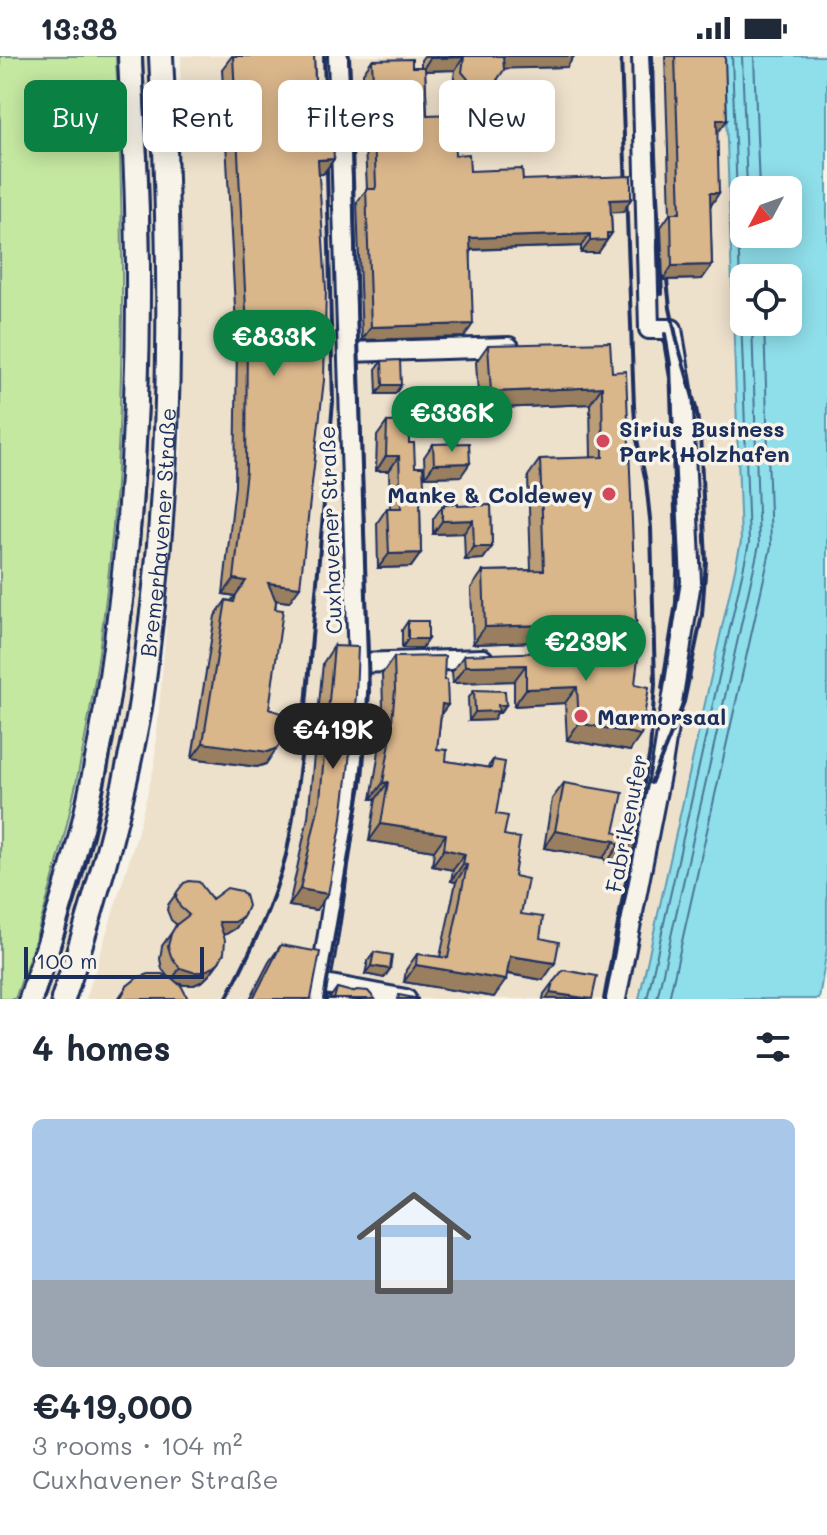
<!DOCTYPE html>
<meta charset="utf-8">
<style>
:root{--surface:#fff;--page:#f6f6f7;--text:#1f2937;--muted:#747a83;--line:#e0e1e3;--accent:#0b8043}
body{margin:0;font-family:Mali,sans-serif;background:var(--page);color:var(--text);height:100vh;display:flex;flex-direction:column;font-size:30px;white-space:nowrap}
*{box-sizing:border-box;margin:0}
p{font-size:26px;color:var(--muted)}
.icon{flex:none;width:44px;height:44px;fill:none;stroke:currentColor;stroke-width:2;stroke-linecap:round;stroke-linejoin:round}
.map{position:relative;height:943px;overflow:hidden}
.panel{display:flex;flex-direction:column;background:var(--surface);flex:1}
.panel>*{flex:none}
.banner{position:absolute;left:24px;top:24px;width:780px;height:72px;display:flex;gap:16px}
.needle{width:52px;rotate:229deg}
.fabs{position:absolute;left:730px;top:120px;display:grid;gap:16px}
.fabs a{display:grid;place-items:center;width:72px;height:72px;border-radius:12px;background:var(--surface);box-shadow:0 4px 20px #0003;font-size:40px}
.scale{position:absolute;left:24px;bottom:20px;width:180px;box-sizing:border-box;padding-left:8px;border:4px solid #1b2f5e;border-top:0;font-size:22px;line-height:28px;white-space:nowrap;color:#1b2f5e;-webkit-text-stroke:6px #f7f3e8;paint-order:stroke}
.price{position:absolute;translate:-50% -68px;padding:0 18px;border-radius:28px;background:var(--accent);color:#fff;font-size:26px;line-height:52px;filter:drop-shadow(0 2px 4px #0008)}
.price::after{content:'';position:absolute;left:50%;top:48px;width:24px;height:18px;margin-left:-12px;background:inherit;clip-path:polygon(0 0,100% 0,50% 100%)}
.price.selected{background:#222;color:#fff}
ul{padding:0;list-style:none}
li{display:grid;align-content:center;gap:16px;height:424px;padding:0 32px}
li+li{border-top:2px solid var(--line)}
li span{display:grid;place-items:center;height:248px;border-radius:12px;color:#555}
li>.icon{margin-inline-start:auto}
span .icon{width:144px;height:144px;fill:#fffc;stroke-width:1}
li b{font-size:34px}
h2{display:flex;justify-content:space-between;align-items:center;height:96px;padding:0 32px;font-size:34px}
.chip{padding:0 28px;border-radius:12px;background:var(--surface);box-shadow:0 4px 20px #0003;font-size:28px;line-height:72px}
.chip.selected{background:var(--accent);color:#fff}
.status{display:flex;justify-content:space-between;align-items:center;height:56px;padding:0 40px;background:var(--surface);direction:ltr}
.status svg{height:22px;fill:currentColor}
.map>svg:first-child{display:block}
.built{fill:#eee1cc}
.green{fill:#c5e8a1;stroke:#708c80;stroke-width:2}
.water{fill:#8fdfeb;stroke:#6199b3;stroke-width:2;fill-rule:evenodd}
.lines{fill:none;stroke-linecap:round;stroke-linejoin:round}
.shore{stroke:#497596;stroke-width:2}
.minor-casing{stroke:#1b2f5e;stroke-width:24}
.major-casing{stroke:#1b2f5e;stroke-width:28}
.minor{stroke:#f7f3e8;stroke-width:18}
.major{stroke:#f7f3e8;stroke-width:22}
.tram{stroke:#1b2f5e;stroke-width:2}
.rail{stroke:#1b2f5e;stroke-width:4}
.wall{fill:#bb9d78;stroke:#1b2f5e;stroke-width:2}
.shaded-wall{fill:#997f61;stroke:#1b2f5e;stroke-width:2}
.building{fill:#dab68b;stroke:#1b2f5e;stroke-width:2}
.poi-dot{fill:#d1495b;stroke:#f7f3e8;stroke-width:3}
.labels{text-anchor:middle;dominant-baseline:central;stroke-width:7;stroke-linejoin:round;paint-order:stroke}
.poi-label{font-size:22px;font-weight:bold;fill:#1b2f5e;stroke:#f7f3e8;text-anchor:start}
.street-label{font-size:22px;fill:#1b2f5e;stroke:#f7f3e8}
</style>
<div class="status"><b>13:38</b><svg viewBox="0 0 49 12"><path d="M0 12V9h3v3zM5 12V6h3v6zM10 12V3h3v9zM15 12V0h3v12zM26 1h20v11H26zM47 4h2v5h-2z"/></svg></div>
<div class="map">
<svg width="827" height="943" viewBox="0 0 827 943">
<rect width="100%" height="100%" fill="#f7f3e8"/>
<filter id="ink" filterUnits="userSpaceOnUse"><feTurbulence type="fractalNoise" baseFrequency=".0125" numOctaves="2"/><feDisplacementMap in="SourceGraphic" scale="16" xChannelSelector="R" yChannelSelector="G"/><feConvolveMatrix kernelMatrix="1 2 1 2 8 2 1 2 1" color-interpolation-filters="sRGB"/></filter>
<g filter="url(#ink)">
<path class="built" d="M 137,0 L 155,0 L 161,101 L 157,442 L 128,683 L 57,943 L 37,943 L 121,600 Z
M 181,0 L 724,0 L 741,486 L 639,943 L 86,943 L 136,782 L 154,711 L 182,383 L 177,142 Z"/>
<path class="green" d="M 0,0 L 116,0 C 132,315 124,644 15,943 L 0,943 Z"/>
<path class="water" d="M 724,0 L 827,0 L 827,893 L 819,943 L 639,943 L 741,486 ZM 744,134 L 788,134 L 788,178 L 744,178 ZM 744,222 L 788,222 L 788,266 L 744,266 Z"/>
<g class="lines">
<path class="shore" d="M 742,0 L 747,134
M 754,0 L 759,134
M 647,943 L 749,487 L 732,0
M 657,943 L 759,489 L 752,266
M 669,943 L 771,491 L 764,266"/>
<defs>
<path id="minor" d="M 348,296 L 509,291
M 358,607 L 483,603
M 320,927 L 406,943
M 316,943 C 326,899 332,854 338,809 C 348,742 357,675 358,607 L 338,0
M 616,943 L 662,709 L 691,526 L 682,333 L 672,273 L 649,273 L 642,0"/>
<g id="major">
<path d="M 31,943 C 53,874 77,805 91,734 C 130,543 142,346 137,151 C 136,101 132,50 130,0"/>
<path id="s1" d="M 63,943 C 94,851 120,758 138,663 C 145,625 148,587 153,549 C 174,367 170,183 161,0"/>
</g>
</defs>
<use href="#minor" class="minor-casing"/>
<use href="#major" class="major-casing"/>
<use href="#minor" class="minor"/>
<use href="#major" class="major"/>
<path class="tram" d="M 43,943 C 74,851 100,758 117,663 C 146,497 154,325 149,157 C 148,105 144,52 142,0"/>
<path class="rail" d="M 349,0 L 351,40
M 650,0 L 662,238
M 662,632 L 676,547 L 677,514 L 670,308 L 665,278
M 651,727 L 684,646 L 702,559 L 706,505 L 700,378 L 696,352 L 677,285 L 670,252 L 667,224
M 226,943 C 250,897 273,850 286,799 C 294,765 297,729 302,694 L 333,346 L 324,0
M 324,943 L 362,723 L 369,636 L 352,91
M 604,943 L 650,695 L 655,628 L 651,472 L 646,426 L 636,379 L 634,350 L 621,0"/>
</g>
<path class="wall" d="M 232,0 L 314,0 L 316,49 L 334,103 L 323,118 L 319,118 L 289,546 L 276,544 L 269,653 L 266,708 L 257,711 L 192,702 L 215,560 L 226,544 L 231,545 L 235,540 L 223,538 L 235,430 L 237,288 L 222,13 Z
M 424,0 L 574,0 L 567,11 L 504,12 L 497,24 L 505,39 L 489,59 L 483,59 L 474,54 L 469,60 L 460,61 L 454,58 L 452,53 L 453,45 L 459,36 L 453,29 L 455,14 L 425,15 L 427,59 L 455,99 L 470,115 L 631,143 L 623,156 L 611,156 L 612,177 L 598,197 L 581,197 L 581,190 L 471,194 L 464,281 L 362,284 L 357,146 L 367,133 L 365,91 L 353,91 L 351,40 L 360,27 L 363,27 L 363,17 L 372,4 L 412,11 L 421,11 L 421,4 Z
M 665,0 L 725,0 L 710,150 L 712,209 L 702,223 L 663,224 L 661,171 L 670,158 Z
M 488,289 L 612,316 L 636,566 L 624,583 L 473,588 L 471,532 L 483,515 L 531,514 L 528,420 L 540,403 L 591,402 L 590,348 L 479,353 L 476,306 Z
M 382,305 L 401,329 L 395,338 L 377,338 L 376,313 Z
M 387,366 L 409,387 L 415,411 L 420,452 L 421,497 L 411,511 L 378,512 L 377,467 L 387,452 L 390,452 L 389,415 L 376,415 L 377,380 Z
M 433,388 L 461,420 L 425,421 L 424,401 Z
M 444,448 L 458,450 L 491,449 L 492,491 L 483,503 L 465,504 L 464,477 L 433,478 L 433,463 Z
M 408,565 L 422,592 L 402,592 L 402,574 Z
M 334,590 L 316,854 L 289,850 L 308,761 L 323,607 Z
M 464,599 L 635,628 L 630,695 L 567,684 L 565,647 L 514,650 L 514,625 L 453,627 L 452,616 Z
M 394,601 L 441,659 L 437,693 L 446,705 L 487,712 L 493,704 L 496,758 L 504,779 L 521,858 L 540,882 L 543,924 L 507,918 L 494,941 L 404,926 L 406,914 L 417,898 L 440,901 L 456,826 L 451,825 L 453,814 L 432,810 L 434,795 L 369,785 L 376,743 L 371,743 L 378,702 L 383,651 L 382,618 Z
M 474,634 L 506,649 L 500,657 L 497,657 L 493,664 L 469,665 L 468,643 Z
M 564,727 L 614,776 L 624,806 L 613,804 L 607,806 L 603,802 L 544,792 L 552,743 Z
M 184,827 L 244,859 L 236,872 L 226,878 L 223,879 L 210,918 L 203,925 L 194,929 L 184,929 L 178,927 L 188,943 L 118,943 L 127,930 L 168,921 L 162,913 L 160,903 L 162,890 L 177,869 L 171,864 L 167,854 L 168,849 Z
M 281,889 L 311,943 L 250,943 L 269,906 Z
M 374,896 L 390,913 L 384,922 L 365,918 L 368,905 Z
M 553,926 L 592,943 L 543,943 L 544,938 Z
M 337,932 L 375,943 L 329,943 Z"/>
<path class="shaded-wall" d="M 503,0 L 574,0 L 567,11 L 494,13 Z
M 464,1 L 455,14 L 422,15 L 430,2 Z
M 505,39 L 489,59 L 483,59 L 492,46 Z
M 483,41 L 469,60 L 460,61 L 468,48 Z
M 717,64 L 727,64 L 717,78 Z
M 362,78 L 374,78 L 365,91 L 353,91 Z
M 334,103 L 323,118 L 307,119 L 318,104 Z
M 710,137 L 719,137 L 710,151 Z
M 631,143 L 623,156 L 601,157 L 610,144 Z
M 607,177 L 612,177 L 598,197 L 581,197 L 590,185 Z
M 590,178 L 581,190 L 461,194 L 470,182 Z
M 712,209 L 702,223 L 663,224 L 672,210 Z
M 473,268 L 464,281 L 362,284 L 371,271 Z
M 383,329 L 401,329 L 395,338 L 377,338 Z
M 602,331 L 590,348 L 479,353 L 491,336 Z
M 386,400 L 399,400 L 389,415 L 376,415 Z
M 470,407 L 461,420 L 425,421 L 434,408 Z
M 473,464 L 464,477 L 433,478 L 442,465 Z
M 474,491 L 492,491 L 483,503 L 465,504 Z
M 421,497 L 411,511 L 378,512 L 389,498 Z
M 234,523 L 246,525 L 236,540 L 223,538 Z
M 268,527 L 300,531 L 289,546 L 257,542 Z
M 636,566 L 624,583 L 473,588 L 485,571 Z
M 408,583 L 428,583 L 422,592 L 402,592 Z
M 526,609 L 514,625 L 453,627 L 465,610 Z
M 577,631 L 565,647 L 514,650 L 526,633 Z
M 442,648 L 448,649 L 436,665 Z
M 498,649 L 506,649 L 500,657 L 497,657 L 493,664 L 469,665 L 475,656 Z
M 579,667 L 641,679 L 630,695 L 567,684 Z
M 203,687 L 277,692 L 266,708 L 257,711 L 192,702 Z
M 388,726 L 376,743 L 371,743 L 383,727 Z
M 381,768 L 446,778 L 434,795 L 369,785 Z
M 555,775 L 615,785 L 603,802 L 544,792 Z
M 625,787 L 636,789 L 624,806 L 613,804 L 607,806 L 619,789 Z
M 444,793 L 465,798 L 453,814 L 432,810 Z
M 463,808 L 467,809 L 456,826 L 451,825 Z
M 300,833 L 328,838 L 316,854 L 289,850 Z
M 244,859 L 236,872 L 226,878 L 210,879 L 219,866 Z
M 510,900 L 555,907 L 543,924 L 499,916 Z
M 219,906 L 210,918 L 203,925 L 194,929 L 184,929 L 171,925 L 180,912 Z
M 416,909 L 506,924 L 494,941 L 404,926 Z
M 371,910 L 390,913 L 384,922 L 365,918 Z
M 550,937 L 587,943 L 546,943 Z"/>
<path class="building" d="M 233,0 L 314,0 L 316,49 L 331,49 L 334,103 L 318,104 L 326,233 L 324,324 L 300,531 L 268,527 L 276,545 L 275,553 L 283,554 L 269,653 L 281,657 L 286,666 L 285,681 L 277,692 L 268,696 L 203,687 L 226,544 L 234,546 L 236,539 L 246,525 L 234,523 L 246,415 L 247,273 Z
M 430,0 L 504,0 L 503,0 L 504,14 L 497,24 L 505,33 L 505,39 L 498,46 L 492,46 L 483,41 L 478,47 L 468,48 L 463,46 L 461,40 L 462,33 L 468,23 L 462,16 L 464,1 L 430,2 Z
M 675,0 L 725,0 L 727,64 L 717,64 L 719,137 L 710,137 L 712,209 L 672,210 L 671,157 L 680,157 Z
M 412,3 L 412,11 L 425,11 L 427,59 L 453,58 L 455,99 L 469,98 L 470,115 L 522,113 L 523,124 L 631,120 L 631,143 L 610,144 L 612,177 L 607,177 L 607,184 L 590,185 L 590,178 L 470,182 L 473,268 L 371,271 L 366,133 L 375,133 L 376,130 L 374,78 L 362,78 L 360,27 L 373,27 L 372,4 Z
M 610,286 L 612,316 L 626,315 L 636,566 L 485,571 L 483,515 L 544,514 L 540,403 L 603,401 L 602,331 L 491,336 L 488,289 Z
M 400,304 L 401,329 L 383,329 L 382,305 Z
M 409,365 L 409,387 L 414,387 L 415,411 L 423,411 L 425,445 L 420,446 L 421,497 L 389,498 L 387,452 L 401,452 L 399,400 L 386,400 L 387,366 Z
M 469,387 L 470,407 L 434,408 L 433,388 Z
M 444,448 L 458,448 L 458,450 L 491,449 L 492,491 L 474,491 L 473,464 L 442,465 L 442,450 L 444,451 Z
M 408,565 L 428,565 L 428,583 L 408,583 Z
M 334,590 L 358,591 L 356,640 L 348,715 L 341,770 L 328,838 L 300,833 L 320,744 Z
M 639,593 L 635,628 L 649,631 L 641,679 L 579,667 L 577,631 L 526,633 L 526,609 L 465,610 L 464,599 Z
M 445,600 L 444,624 L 447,624 L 448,649 L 442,648 L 437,693 L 447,694 L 446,705 L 491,712 L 493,704 L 505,706 L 496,758 L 508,760 L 504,779 L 520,782 L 514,820 L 528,823 L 521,858 L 543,861 L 540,882 L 559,886 L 555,907 L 510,900 L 506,924 L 416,909 L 417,898 L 448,902 L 467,809 L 463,808 L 465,798 L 444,793 L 446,778 L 381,768 L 388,726 L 383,727 L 390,686 L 395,634 L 394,601 Z
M 474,634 L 505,635 L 506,649 L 498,649 L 499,655 L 475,656 Z
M 564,727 L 623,737 L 614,776 L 637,785 L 636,789 L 625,787 L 619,789 L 615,785 L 555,775 Z
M 189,825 L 199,826 L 212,843 L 227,832 L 241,835 L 245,839 L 248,850 L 244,859 L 235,866 L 219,866 L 225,884 L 224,897 L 219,906 L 212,912 L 202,916 L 193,916 L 180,912 L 171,900 L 168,890 L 171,878 L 176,869 L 189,859 L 180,851 L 176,841 L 177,836 L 184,827 Z
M 281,889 L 320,896 L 311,943 L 253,943 Z
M 374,896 L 392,899 L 390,913 L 371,910 Z
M 563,914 L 597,920 L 592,943 L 550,937 L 553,926 Z
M 149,918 L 162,918 L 173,923 L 182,931 L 188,943 L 120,943 L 127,930 L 137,922 Z
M 337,932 L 352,936 L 357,934 L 368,935 L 375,943 L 334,943 Z
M 399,939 L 419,943 L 398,943 Z"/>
</g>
<g class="poi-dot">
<circle cx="603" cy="385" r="8"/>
<circle cx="609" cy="438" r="8"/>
<circle cx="581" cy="660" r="8"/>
</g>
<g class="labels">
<g class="poi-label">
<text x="619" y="372">Sirius Business<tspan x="619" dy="25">Park Holzhafen</tspan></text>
<text x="593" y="438" text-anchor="end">Manke &amp; Coldewey</text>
<text x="597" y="660">Marmorsaal</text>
</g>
<g class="street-label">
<text transform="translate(330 474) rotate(-92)">Cuxhavener Straße</text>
<text stroke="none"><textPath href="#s1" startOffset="478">Bremerhavener Straße</textPath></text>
<text transform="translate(626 767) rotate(-79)">Fabrikenufer</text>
</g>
</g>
</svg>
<div class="fabs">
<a><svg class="needle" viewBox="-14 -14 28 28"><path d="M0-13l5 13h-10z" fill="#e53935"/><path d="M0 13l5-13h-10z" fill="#747a83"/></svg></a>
<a><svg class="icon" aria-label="locate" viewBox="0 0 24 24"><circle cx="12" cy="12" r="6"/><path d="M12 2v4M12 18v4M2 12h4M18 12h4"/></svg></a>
</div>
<div class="scale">100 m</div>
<b class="price" style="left:274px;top:322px">€833K</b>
<b class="price" style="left:452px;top:398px">€336K</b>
<b class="price" style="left:586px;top:627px">€239K</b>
<b class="price selected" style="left:333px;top:715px">€419K</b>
<div class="banner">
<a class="chip selected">Buy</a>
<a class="chip">Rent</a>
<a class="chip">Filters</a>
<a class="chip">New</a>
</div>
</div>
<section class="panel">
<h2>4 homes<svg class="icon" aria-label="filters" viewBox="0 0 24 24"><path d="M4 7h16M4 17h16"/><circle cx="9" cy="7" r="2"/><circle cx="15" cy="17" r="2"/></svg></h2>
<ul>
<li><span style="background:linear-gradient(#a9c7e8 65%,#9aa5b1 0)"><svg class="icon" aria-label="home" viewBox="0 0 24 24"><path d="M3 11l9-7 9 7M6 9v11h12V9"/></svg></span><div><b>€419,000</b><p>3 rooms · 104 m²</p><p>Cuxhavener Straße</p></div></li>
</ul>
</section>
